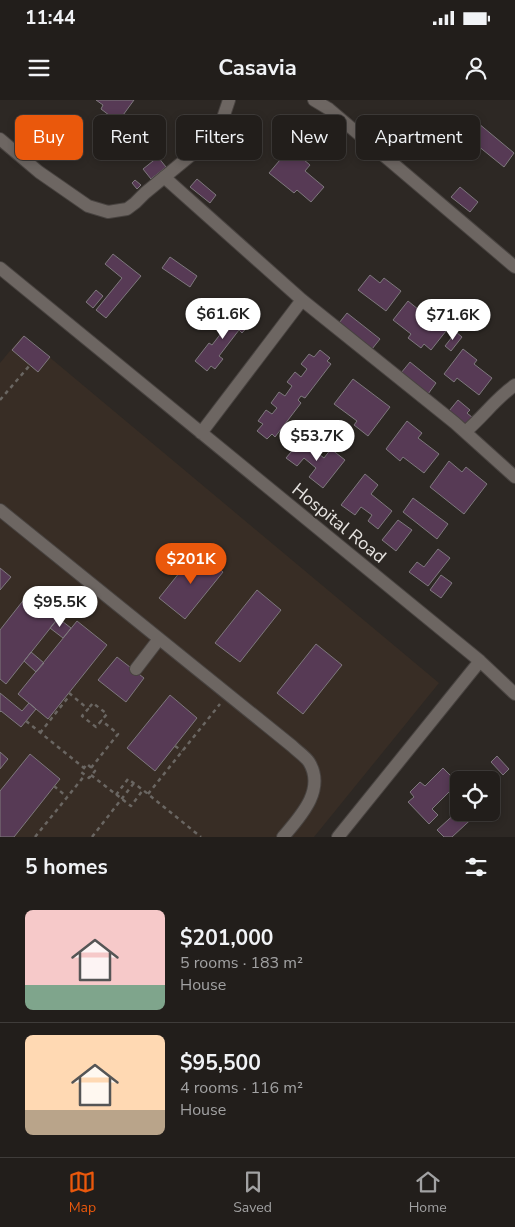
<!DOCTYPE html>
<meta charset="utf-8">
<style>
:root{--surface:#221e1b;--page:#2a2724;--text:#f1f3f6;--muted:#a2a2a3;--line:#3f3c3a;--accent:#ea580c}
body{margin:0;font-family:"Nunito Sans",sans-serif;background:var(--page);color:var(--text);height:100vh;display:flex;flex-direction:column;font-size:19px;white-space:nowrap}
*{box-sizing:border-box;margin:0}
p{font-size:16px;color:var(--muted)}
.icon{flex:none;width:28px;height:28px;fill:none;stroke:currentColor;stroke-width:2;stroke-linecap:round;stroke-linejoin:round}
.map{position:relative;height:737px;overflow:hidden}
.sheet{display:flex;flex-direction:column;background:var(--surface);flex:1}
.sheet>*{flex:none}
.guide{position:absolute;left:15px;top:15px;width:485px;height:45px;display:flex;gap:10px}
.tools{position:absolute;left:450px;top:671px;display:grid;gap:10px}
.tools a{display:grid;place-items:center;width:50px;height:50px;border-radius:8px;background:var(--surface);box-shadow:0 2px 8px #0003,0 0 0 1px var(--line);font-size:25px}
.price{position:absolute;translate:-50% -42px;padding:0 11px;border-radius:18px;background:#fff;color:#222;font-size:16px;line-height:32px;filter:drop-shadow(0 1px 2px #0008)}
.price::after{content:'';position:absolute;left:50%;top:30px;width:15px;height:11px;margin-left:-8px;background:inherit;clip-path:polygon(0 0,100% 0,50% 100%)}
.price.selected{background:var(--accent);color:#fff}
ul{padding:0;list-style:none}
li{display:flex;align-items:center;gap:15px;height:125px;padding:0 25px}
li+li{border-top:1px solid var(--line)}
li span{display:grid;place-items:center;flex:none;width:140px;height:100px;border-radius:8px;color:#555}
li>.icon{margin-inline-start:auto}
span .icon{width:60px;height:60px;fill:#fffc;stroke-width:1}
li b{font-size:21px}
h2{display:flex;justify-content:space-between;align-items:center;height:60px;padding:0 25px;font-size:21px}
.pill{padding:0 18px;border-radius:8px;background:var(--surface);box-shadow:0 2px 8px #0003,0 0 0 1px var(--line);font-size:18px;line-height:45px}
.pill.selected{background:var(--accent);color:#fff}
.status{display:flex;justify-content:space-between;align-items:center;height:35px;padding:0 25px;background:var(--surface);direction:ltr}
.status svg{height:14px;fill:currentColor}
header{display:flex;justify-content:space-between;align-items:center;height:65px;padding:0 25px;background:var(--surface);font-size:22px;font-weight:700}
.tabs{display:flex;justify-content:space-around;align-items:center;height:70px;border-top:1px solid var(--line);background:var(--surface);font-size:14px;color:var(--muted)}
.tabs a{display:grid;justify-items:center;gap:2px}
.tabs .selected{color:var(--accent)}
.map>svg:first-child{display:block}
.built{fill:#382d25}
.building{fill:#573a55;stroke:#7e787d}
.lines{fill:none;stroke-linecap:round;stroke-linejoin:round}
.minor-casing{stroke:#484340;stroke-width:14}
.path{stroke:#6a6662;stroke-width:2.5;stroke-dasharray:4 4;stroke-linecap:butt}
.minor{stroke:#6d6662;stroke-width:12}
.labels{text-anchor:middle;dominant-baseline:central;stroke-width:4;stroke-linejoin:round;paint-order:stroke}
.street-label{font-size:18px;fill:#e6e3e0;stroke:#2d2824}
</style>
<div class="status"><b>11:44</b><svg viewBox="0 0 49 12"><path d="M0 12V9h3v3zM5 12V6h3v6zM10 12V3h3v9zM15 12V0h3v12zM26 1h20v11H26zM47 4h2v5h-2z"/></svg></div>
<header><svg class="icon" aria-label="menu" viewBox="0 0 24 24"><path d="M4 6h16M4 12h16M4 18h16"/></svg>Casavia<svg class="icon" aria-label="person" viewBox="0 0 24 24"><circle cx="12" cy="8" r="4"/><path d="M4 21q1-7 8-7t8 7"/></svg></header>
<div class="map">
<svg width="515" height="737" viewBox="0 0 515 737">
<rect width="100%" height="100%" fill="#2d2824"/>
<path class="built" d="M 23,235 L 439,583 L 314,737 L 0,737 L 0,263 Z"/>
<path class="building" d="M 96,0 L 134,0 L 118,22 L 101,9 L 103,5 Z
M 478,23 L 514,53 L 504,67 L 467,37 Z
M 290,48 L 310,65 L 305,71 L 324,87 L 311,102 L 297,90 L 294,93 L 269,73 Z
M 158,57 L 166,67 L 151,79 L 143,69 Z
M 197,79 L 216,95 L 210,103 L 190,87 Z
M 135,80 L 141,85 L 137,89 L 132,83 Z
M 460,87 L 478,102 L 470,112 L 451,97 Z
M 113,154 L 141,176 L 106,218 L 96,210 L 122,178 L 105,164 Z
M 170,157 L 197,176 L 190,187 L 162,168 Z
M 370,175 L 380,183 L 384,178 L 401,191 L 386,211 L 358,190 Z
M 96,190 L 103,196 L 93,208 L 86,202 Z
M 408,201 L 424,214 L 427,210 L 435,216 L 432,220 L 446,231 L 431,250 L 424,244 L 421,248 L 408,238 L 411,234 L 393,220 Z
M 237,207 L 249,217 L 246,221 L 250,224 L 242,233 L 239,230 L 219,256 L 223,259 L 215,269 L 211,266 L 207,271 L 195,261 L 209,243 L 212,245 L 225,228 L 222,225 Z
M 347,213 L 380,239 L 372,249 L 339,223 Z
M 456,232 L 462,237 L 451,251 L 445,246 Z
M 24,236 L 50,257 L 38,272 L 12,250 Z
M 463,249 L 477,260 L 474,264 L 492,278 L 479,295 L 457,278 L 454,282 L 444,274 Z
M 320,250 L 330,258 L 327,261 L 331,264 L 305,298 L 301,296 L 298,300 L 301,303 L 275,337 L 272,334 L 267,339 L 257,331 L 263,324 L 258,321 L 266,310 L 272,314 L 277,308 L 271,303 L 279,292 L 285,296 L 292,286 L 287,282 L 295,272 L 301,277 L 307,269 L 301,264 L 309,254 L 314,257 Z
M 410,262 L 436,283 L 428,294 L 401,273 Z
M 353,279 L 390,307 L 368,336 L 354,325 L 357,321 L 334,304 Z
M 458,300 L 470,310 L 467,313 L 473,318 L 467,326 L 449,311 Z
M 407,321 L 422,333 L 418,338 L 439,354 L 424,373 L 403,357 L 400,361 L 386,349 Z
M 301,340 L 324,358 L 331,349 L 345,360 L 323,388 L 309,377 L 316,368 L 304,358 L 297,366 L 286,358 Z
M 449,361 L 462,372 L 466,367 L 487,384 L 464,414 L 430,387 Z
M 365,374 L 378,385 L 371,394 L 392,411 L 378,429 L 368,421 L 372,415 L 361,407 L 355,415 L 341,405 Z
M 413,398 L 448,424 L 437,439 L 403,412 Z
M 398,420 L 412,430 L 396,451 L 382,440 Z
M 438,449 L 450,458 L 428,486 L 409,472 L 417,462 L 424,467 Z
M 197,451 L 223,472 L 185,519 L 159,498 Z
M 0,468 L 11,477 L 0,490 Z
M 441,475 L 452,483 L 441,498 L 430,490 Z
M 33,488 L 63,512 L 6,584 L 0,579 L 0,530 Z
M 257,490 L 281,510 L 240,562 L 215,543 Z
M 58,518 L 71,528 L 63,538 L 50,528 Z
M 77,521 L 107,545 L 48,619 L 18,594 Z
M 316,544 L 342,565 L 303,614 L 277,593 Z
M 31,552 L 44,563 L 36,572 L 24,561 Z
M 117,557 L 144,578 L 126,602 L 98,580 Z
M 0,593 L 22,611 L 29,603 L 36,609 L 21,627 L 1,611 L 0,612 Z
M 170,595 L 197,618 L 155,671 L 127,648 Z
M 0,652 L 8,659 L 0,669 Z
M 30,654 L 60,679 L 14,737 L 0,737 L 0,691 Z
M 497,656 L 509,669 L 503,675 L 491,662 Z
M 443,668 L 458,683 L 432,709 L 438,715 L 429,724 L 408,702 L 414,697 L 410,692 L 420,682 L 425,686 Z
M 459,710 L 459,712 L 479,712 L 452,737 L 444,737 L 437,730 Z"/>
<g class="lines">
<defs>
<path id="minor" d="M 314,0 L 329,9 L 515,167
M 0,39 L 39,72 L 88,106 L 108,112 L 127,109 L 135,103 L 145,93 L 213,37 L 221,24 L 229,0
M 164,77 L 302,200 L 455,323 L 515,377
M 0,168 L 480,561 L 515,594
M 465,332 C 483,317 496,298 515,285
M 201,333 L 302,200
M 0,410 L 292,646 C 297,651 305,656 309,662 C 326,690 300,717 283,737
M 136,569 L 159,539
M 338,737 L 480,561"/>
</defs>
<use href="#minor" class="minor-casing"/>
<path class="path" d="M 0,300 L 30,265
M 69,593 L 88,609 L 82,616 L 96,627 L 107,614 L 93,603 L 88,609
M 26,621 L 84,668 L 81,672 L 89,678 L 95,671 L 87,664 L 84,668
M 40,633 L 70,595
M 175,646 L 182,651
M 91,668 L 118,634 L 101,620
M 91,675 L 131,706 L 143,690 L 201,737
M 54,686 L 67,697
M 148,694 L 220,604
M 116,695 L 128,679 L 143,690
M 35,737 L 85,675
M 92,737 L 134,683"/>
<use href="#minor" class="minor"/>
</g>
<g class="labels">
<g class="street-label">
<text transform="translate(339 423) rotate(39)">Hospital Road</text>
</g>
</g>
</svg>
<div class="tools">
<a><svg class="icon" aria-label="locate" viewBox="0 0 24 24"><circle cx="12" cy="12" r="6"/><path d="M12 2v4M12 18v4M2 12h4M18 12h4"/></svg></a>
</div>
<b class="price" style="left:223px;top:240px">$61.6K</b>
<b class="price" style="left:453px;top:241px">$71.6K</b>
<b class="price" style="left:317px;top:362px">$53.7K</b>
<b class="price selected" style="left:191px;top:485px">$201K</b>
<b class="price" style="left:60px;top:528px">$95.5K</b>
<div class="guide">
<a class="pill selected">Buy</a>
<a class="pill">Rent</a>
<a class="pill">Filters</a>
<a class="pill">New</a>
<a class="pill">Apartment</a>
</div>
</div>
<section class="sheet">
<h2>5 homes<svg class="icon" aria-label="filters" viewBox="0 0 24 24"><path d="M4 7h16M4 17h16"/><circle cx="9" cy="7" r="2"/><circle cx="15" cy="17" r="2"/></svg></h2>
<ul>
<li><span style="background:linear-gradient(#f6c9c9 75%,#7fa58c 0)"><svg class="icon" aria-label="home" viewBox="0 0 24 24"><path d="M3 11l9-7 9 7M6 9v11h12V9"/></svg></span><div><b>$201,000</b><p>5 rooms · 183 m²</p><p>House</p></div></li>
<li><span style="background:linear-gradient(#ffd9b3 75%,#b9a48a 0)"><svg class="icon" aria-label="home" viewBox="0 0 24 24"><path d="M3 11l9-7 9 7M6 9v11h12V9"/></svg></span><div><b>$95,500</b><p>4 rooms · 116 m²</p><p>House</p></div></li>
</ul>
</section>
<nav class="tabs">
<a class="selected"><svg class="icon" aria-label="map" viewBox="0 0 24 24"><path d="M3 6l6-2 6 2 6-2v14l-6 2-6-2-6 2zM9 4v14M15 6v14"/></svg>Map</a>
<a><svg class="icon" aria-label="saved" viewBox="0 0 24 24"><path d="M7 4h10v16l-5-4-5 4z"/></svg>Saved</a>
<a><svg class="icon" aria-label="home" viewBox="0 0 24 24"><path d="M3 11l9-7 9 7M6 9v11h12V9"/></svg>Home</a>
</nav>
